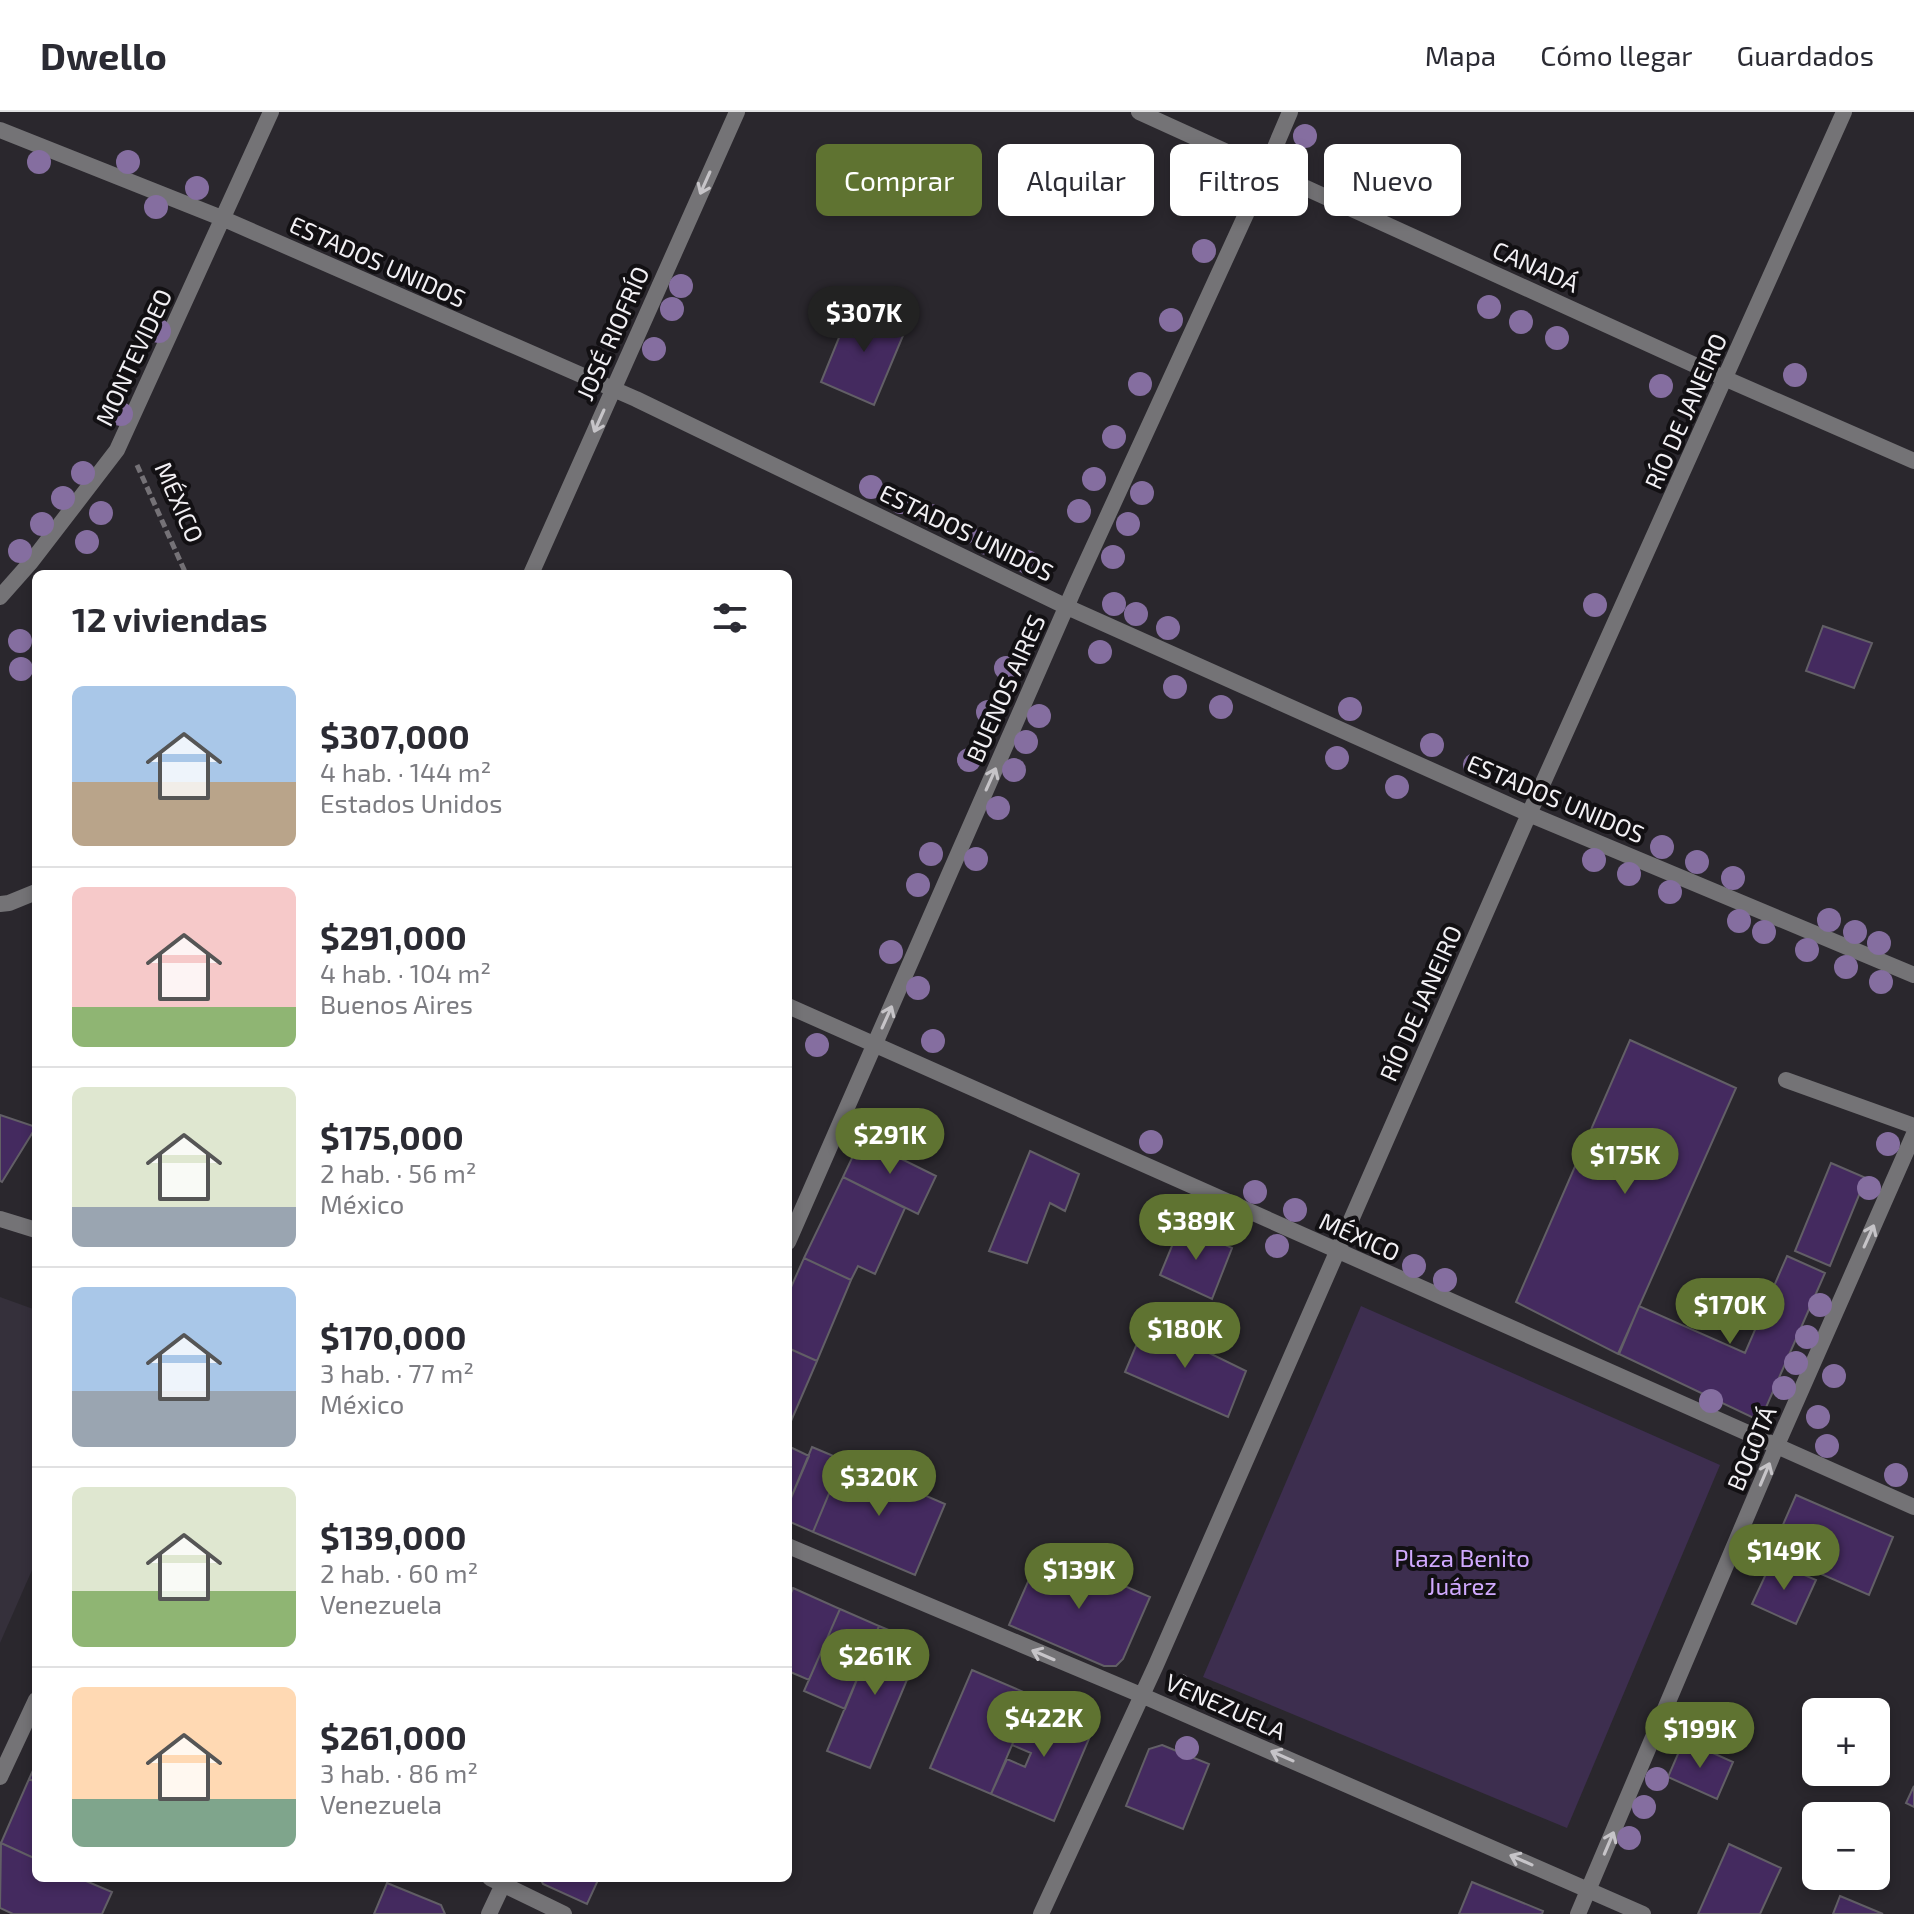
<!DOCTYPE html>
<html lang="es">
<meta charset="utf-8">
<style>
:root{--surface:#fff;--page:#f2f2f3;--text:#2b2b33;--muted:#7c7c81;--line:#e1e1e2;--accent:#5f7331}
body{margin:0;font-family:"Exo 2",sans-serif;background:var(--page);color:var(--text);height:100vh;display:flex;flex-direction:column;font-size:30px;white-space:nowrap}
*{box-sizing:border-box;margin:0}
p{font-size:26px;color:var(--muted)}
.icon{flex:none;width:44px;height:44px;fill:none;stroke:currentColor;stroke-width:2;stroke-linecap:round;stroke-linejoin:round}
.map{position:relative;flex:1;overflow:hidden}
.panel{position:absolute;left:32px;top:458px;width:760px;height:1312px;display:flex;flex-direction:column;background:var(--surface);border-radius:12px;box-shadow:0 4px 12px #0003}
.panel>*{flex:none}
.top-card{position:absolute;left:816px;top:32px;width:760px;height:72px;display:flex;gap:16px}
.fabs{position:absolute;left:1802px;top:1586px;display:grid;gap:16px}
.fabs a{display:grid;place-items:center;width:88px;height:88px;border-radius:12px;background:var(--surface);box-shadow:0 4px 12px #0003;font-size:40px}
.price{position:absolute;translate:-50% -68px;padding:0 18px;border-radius:28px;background:var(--accent);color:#fff;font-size:26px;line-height:52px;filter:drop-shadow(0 2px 4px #0008)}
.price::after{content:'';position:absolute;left:50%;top:48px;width:24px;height:18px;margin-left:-12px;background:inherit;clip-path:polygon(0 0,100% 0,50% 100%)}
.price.on{background:#222;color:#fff}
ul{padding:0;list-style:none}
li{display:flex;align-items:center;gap:24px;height:200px;padding:0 40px}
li+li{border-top:2px solid var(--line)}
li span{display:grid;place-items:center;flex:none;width:224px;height:160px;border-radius:12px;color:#555}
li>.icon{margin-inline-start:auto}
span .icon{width:96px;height:96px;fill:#fffc;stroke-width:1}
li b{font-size:34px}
h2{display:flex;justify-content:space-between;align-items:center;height:96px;padding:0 40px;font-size:34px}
.chip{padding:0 28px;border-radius:12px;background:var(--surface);box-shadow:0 4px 12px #0003;font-size:28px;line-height:72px}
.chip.on{background:var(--accent);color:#fff}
header{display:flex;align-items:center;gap:48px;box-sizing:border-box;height:112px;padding:0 40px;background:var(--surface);border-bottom:2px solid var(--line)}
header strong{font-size:38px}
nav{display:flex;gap:44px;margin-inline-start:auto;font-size:28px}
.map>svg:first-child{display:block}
.built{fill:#35303b}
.green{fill:#3d2e4f}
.building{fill:#442a5f;stroke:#625f66;stroke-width:2}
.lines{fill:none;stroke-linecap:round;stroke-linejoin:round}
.path{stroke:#757277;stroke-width:5;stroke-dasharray:8 4;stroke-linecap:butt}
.service{stroke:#747376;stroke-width:16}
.minor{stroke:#747376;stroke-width:16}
.tree{fill:#856ea0}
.oneway{stroke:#c6c4c8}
.labels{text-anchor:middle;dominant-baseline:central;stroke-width:8;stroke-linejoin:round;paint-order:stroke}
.street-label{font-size:24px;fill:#f2f0f4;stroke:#121013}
.park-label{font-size:24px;fill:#d0a9fe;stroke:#121013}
</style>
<header>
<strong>Dwello</strong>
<nav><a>Mapa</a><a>Cómo llegar</a><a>Guardados</a></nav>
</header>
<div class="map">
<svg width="1914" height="1802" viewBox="0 0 1914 1802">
<rect width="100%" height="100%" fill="#2a272d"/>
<path class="built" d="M 0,1185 L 36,1198 L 36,1449 L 0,1531 Z"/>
<path class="green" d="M 1361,1194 L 1720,1353 L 1567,1716 L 1203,1565 Z"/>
<path class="building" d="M 853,191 L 907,214 L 874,293 L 821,270 Z
M 1823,514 L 1872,531 L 1854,576 L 1806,559 Z
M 1630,928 L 1736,976 L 1618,1242 L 1516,1190 Z
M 0,1003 L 36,1015 L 2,1070 L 0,1069 Z
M 861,1027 L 936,1064 L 918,1102 L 843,1065 Z
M 1030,1039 L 1079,1062 L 1065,1099 L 1050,1091 L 1027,1151 L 989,1139 Z
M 1831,1051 L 1866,1066 L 1830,1154 L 1795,1139 Z
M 843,1065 L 905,1096 L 875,1162 L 858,1154 L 851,1168 L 804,1146 Z
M 1181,1112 L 1232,1136 L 1212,1187 L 1160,1163 Z
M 1787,1144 L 1825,1161 L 1760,1309 L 1619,1242 L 1639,1194 L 1745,1241 Z
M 804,1146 L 851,1168 L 817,1249 L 788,1236 L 788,1182 Z
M 1146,1210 L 1246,1259 L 1228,1305 L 1125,1260 Z
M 788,1236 L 817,1249 L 788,1316 Z
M 788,1334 L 809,1344 L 788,1393 Z
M 812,1335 L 843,1348 L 813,1420 L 788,1409 L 788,1393 Z
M 843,1348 L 945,1392 L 915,1463 L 813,1420 Z
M 1796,1383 L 1893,1425 L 1869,1483 L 1771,1440 Z
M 1042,1438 L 1150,1485 L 1123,1547 L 1116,1554 L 1104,1554 L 1009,1513 Z
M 1772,1449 L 1816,1468 L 1796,1512 L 1752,1492 Z
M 793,1476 L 840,1497 L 809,1568 L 788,1559 L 788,1488 Z
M 840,1497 L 879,1514 L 845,1597 L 804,1579 Z
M 879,1514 L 922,1532 L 870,1656 L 827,1639 Z
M 972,1558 L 1033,1584 L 991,1682 L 930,1656 Z
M 1033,1584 L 1084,1606 L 1091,1622 L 1054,1709 L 991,1682 L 1007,1647 L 1025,1655 L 1031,1641 L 1012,1633 Z
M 1684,1628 L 1733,1650 L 1717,1687 L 1668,1665 Z
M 1162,1633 L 1209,1652 L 1183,1717 L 1126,1694 L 1149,1637 Z
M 36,1652 L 36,1670 L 29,1667 Z
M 29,1667 L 36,1670 L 36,1747 L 1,1731 Z
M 1914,1674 L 1914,1695 L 1906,1691 Z
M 1,1731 L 36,1747 L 36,1766 L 79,1766 L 112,1780 L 102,1802 L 13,1802 L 0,1796 Z
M 1729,1732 L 1781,1756 L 1760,1802 L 1698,1802 Z
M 540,1766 L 599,1766 L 587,1792 L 543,1772 Z
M 1472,1770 L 1543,1799 L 1542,1802 L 1459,1802 Z
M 387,1771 L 441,1793 L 445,1802 L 374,1802 Z
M 1840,1784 L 1883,1802 L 1833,1802 Z"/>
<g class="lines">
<path class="path" d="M 137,353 L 186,462
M 1179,1574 L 1185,1563"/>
<path class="service" d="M 1786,968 L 1914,1014"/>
<path class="minor" d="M 1139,0 L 1699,255 L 1914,349
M 0,18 L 224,107 L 636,287 L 1067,495 L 1529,702 L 1914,863
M 531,462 L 737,0
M 0,485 L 31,450 L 117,338 L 271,0
M 0,792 L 9,791 L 36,780
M 788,894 L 1914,1395
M 0,1107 L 36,1118
M 788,1130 L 1075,475 L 1253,87 L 1290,0
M 788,1434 L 1141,1583 L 1643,1802
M 0,1665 L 36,1588
M 490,1766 L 564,1802
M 489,1802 L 506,1766
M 1041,1802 L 1156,1553 L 1529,702 L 1844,0
M 1578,1802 L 1777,1333 L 1914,1022"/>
</g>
<g class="tree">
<circle cx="1305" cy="24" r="12"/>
<circle cx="39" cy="50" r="12"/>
<circle cx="128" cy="50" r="12"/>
<circle cx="197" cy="76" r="12"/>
<circle cx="156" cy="95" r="12"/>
<circle cx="1204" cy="139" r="12"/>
<circle cx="681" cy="174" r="12"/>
<circle cx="1489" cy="195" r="12"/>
<circle cx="672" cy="197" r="12"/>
<circle cx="1171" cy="208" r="12"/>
<circle cx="1521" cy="210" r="12"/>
<circle cx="159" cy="219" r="12"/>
<circle cx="1557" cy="226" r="12"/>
<circle cx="654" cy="237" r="12"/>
<circle cx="1795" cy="263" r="12"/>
<circle cx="1140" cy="272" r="12"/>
<circle cx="1661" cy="274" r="12"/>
<circle cx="121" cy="302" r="12"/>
<circle cx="1114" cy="325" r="12"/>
<circle cx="83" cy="361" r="12"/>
<circle cx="1094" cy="367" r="12"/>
<circle cx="871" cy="375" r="12"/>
<circle cx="1142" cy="381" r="12"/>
<circle cx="63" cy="386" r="12"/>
<circle cx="901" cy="390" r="12"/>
<circle cx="1079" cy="399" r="12"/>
<circle cx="101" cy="401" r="12"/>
<circle cx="931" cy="404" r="12"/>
<circle cx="42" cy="412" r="12"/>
<circle cx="1128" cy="412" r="12"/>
<circle cx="965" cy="420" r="12"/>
<circle cx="87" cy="430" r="12"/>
<circle cx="987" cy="431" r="12"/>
<circle cx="20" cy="439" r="12"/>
<circle cx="1113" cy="445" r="12"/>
<circle cx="1027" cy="450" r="12"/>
<circle cx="1114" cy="492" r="12"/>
<circle cx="1595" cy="493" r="12"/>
<circle cx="1136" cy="502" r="12"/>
<circle cx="1168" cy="516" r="12"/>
<circle cx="20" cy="529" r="12"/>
<circle cx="1100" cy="540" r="12"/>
<circle cx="1006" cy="556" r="12"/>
<circle cx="21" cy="557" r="12"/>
<circle cx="1175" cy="575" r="12"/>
<circle cx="1221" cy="595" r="12"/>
<circle cx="1350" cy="597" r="12"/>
<circle cx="988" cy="600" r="12"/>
<circle cx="1039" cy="604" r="12"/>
<circle cx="1026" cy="630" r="12"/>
<circle cx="1432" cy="633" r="12"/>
<circle cx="1337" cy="646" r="12"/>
<circle cx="969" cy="648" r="12"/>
<circle cx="1475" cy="653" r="12"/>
<circle cx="1014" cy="658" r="12"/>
<circle cx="1397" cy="675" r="12"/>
<circle cx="998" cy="696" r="12"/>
<circle cx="1662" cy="735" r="12"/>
<circle cx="931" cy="742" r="12"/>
<circle cx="976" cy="747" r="12"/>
<circle cx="1594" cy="748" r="12"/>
<circle cx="1697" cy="750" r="12"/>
<circle cx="1629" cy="762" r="12"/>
<circle cx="1733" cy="766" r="12"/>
<circle cx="918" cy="773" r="12"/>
<circle cx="1670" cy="780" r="12"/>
<circle cx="1829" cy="808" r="12"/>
<circle cx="1739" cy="809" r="12"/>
<circle cx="1764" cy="820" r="12"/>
<circle cx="1855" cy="820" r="12"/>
<circle cx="1879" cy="831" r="12"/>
<circle cx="1807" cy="838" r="12"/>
<circle cx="891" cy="840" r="12"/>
<circle cx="1846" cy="855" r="12"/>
<circle cx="1881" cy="870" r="12"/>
<circle cx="918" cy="876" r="12"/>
<circle cx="933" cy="929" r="12"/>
<circle cx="817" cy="933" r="12"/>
<circle cx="1151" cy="1030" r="12"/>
<circle cx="1888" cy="1032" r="12"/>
<circle cx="1869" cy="1076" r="12"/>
<circle cx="1255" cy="1080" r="12"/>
<circle cx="1295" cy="1098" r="12"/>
<circle cx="1277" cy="1134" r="12"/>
<circle cx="1414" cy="1154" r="12"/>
<circle cx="1445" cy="1168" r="12"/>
<circle cx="1820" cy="1193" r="12"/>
<circle cx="1807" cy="1225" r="12"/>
<circle cx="1796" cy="1251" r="12"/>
<circle cx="1834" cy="1264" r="12"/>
<circle cx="1784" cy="1276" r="12"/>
<circle cx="1711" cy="1289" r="12"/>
<circle cx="1818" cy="1305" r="12"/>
<circle cx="1827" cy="1334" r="12"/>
<circle cx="1896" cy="1363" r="12"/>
<circle cx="1686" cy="1602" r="12"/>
<circle cx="1187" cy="1636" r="12"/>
<circle cx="1657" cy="1667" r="12"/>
<circle cx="1644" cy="1695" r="12"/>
<circle cx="1629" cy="1726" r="12"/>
</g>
<defs><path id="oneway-shaft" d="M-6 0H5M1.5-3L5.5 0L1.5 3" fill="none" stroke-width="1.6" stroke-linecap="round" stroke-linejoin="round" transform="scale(2)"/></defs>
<g class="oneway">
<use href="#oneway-shaft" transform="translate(705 71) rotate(114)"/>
<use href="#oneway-shaft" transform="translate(599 309) rotate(114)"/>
<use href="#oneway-shaft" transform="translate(991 667) rotate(-66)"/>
<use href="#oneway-shaft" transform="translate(887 905) rotate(-66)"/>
<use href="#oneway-shaft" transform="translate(1869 1124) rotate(-66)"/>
<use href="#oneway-shaft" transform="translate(1765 1362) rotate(-67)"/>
<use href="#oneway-shaft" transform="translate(1043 1543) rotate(-157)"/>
<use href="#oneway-shaft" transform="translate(1282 1644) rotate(-156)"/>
<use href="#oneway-shaft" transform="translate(1609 1731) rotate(-67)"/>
<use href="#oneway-shaft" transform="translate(1521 1748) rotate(-156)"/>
</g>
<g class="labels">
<g class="street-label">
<text transform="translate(378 149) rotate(24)">ESTADOS UNIDOS</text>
<text transform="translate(1536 154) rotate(24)">CANADÁ</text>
<text transform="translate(612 221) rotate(-66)">JOSÉ RIOFRÍO</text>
<text transform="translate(133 245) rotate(-65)">MONTEVIDEO</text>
<text transform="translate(1685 299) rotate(-66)">RÍO DE JANEIRO</text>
<text transform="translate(180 390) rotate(66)">MÉXICO</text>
<text transform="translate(967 420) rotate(26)">ESTADOS UNIDOS</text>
<text transform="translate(1005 576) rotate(-66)">BUENOS AIRES</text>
<text transform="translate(1556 686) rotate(23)">ESTADOS UNIDOS</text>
<text transform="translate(1420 891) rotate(-66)">RÍO DE JANEIRO</text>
<text transform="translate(1360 1124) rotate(24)">MÉXICO</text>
<text transform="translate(1751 1336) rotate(-67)">BOGOTÁ</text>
<text transform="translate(1226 1594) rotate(24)">VENEZUELA</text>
</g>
<g class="park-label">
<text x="1462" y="1445">Plaza Benito<tspan x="1462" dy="28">Juárez</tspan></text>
</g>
</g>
</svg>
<div class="fabs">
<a>+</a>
<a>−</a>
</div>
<b class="price on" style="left:864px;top:242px">$307K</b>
<b class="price" style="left:890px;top:1064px">$291K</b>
<b class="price" style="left:1625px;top:1084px">$175K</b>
<b class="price" style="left:1196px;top:1150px">$389K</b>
<b class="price" style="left:1730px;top:1234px">$170K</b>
<b class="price" style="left:1185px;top:1258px">$180K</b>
<b class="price" style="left:879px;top:1406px">$320K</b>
<b class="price" style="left:1784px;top:1480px">$149K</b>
<b class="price" style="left:1079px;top:1499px">$139K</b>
<b class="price" style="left:875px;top:1585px">$261K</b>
<b class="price" style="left:1044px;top:1647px">$422K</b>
<b class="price" style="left:1700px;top:1658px">$199K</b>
<div class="top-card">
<a class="chip on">Comprar</a>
<a class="chip">Alquilar</a>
<a class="chip">Filtros</a>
<a class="chip">Nuevo</a>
</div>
<section class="panel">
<h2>12 viviendas<svg class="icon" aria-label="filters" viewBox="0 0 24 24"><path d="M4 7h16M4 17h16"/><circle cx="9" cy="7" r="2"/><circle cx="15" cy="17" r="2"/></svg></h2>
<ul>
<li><span style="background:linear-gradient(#a9c7e8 60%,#b9a48a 0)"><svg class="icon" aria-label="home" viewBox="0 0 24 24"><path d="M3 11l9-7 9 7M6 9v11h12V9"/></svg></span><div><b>$307,000</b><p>4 hab. · 144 m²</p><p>Estados Unidos</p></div></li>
<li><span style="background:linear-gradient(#f6c9c9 75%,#8fb573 0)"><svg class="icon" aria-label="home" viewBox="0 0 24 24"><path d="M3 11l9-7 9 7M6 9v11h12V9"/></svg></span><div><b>$291,000</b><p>4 hab. · 104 m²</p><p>Buenos Aires</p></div></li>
<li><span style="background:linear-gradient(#dfe7d0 75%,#9aa5b1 0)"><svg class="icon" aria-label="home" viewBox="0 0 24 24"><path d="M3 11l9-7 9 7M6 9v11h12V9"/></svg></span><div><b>$175,000</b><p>2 hab. · 56 m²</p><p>México</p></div></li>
<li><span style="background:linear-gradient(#a9c7e8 65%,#9aa5b1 0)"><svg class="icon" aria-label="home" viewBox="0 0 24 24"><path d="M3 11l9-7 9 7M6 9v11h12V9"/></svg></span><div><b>$170,000</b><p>3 hab. · 77 m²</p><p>México</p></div></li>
<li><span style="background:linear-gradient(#dfe7d0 65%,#8fb573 0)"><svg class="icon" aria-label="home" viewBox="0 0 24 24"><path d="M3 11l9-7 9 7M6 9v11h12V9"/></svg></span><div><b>$139,000</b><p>2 hab. · 60 m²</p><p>Venezuela</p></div></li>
<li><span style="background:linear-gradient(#ffd9b3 70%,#7fa58c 0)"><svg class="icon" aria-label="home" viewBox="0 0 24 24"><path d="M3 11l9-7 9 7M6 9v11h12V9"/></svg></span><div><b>$261,000</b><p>3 hab. · 86 m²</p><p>Venezuela</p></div></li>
</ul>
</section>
</div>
